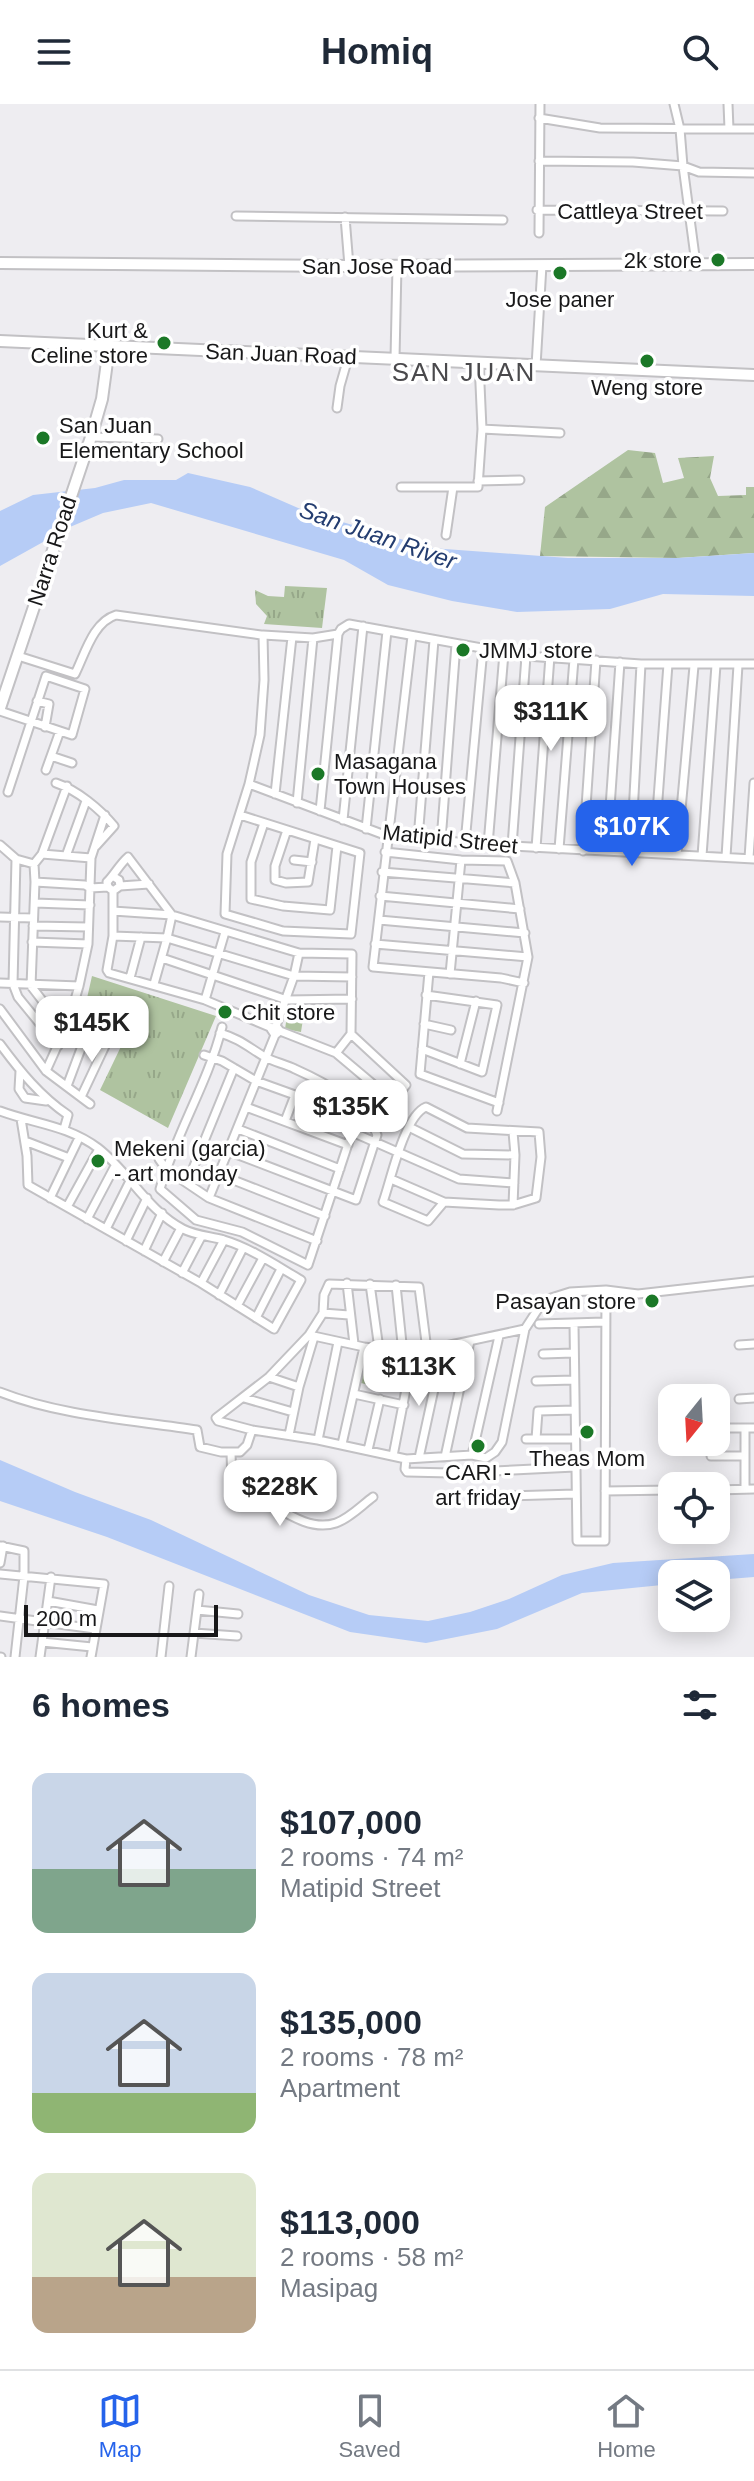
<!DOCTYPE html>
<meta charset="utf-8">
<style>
:root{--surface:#fff;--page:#f6f6f7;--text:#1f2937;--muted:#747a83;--line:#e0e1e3;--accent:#2563eb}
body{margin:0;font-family:Arial,sans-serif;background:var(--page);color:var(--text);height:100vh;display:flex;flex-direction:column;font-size:30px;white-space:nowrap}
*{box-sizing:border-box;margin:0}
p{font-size:26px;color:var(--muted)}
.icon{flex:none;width:44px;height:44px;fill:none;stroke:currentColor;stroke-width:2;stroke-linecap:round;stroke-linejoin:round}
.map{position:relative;height:1553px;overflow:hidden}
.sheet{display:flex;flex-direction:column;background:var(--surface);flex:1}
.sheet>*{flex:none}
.needle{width:52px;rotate:198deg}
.controls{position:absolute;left:658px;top:1280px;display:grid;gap:16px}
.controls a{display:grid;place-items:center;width:72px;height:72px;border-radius:16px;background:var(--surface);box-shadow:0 4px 20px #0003;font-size:40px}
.scale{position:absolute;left:24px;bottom:20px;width:194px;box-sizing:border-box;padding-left:8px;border:4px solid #181819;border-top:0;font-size:22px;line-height:28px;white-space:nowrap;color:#181819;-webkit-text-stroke:6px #fff;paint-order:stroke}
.price{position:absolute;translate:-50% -68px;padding:0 18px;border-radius:16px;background:#fff;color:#222;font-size:26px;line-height:52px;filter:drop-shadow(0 2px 4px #0008)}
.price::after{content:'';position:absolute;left:50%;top:48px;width:24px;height:18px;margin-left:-12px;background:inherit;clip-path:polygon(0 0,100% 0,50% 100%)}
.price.current{background:var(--accent);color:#fff}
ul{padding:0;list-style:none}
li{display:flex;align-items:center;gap:24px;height:200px;padding:0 32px}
li span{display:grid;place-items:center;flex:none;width:224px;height:160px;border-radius:16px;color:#555}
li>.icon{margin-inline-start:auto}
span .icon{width:96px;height:96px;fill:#fffc;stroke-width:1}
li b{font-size:34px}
h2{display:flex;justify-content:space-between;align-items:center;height:96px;padding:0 32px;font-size:34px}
header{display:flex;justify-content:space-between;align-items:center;height:104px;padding:0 32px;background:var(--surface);font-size:36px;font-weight:600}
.tabs{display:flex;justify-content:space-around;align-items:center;height:112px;border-top:2px solid var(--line);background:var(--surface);font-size:22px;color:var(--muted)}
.tabs a{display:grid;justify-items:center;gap:4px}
.tabs .current{color:var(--accent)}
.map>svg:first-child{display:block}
.grass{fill:url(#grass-tufts)}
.forest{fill:url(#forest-firs)}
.pitch{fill:#afc3a0}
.water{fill:#b6ccf6}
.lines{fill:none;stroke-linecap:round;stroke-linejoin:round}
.street-casing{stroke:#c2c1c4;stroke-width:11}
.secondary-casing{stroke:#c2c1c4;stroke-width:14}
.street{stroke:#fff;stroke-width:7}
.secondary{stroke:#fff;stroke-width:10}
.poi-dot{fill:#1b7827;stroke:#fff;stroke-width:3}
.labels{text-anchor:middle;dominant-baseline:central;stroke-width:7;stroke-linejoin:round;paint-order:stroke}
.street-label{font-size:22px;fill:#181819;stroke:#fff}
.poi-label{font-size:22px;fill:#181819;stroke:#fff;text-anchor:start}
.water-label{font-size:24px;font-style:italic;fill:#243d70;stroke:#fff}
.quarter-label{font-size:26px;letter-spacing:2px;fill:#4a494c;stroke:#fff}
</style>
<header><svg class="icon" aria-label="menu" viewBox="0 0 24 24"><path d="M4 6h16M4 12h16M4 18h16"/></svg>Homiq<svg class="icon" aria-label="search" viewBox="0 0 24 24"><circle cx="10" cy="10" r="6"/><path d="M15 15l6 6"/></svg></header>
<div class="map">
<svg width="754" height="1553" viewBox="0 0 754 1553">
<defs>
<pattern id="grass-tufts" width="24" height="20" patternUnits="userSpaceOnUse" patternTransform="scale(2)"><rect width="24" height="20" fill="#afc3a0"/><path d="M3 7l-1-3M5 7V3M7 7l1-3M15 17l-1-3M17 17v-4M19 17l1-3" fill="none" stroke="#96a789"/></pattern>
<pattern id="forest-firs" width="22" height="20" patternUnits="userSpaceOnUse" patternTransform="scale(2)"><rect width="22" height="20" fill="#afc3a0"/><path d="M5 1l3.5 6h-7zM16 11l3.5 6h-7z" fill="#96a789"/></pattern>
</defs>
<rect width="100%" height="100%" fill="#eeedf1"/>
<path class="grass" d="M 285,482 L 327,484 L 322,524 L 264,520 L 267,512 L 256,500 L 255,486 L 268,492 L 284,493 Z
M 92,872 L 216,912 L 168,1024 L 100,986 L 127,930 L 85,903 Z"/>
<path class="forest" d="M 628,346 L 655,349 L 663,379 L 684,374 L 678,354 L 714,352 L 710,374 L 718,392 L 746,391 L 746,383 L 754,383 L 754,449 L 678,454 L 540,452 L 545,403 Z"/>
<path class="pitch" d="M 289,899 L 305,902 L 301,928 L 285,925 Z
M 368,1251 L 384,1255 L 377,1283 L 361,1279 Z"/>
<path class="water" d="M 188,369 L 250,383 L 305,407 L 431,444 L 568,454 L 678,454 L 754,449 L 754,492 L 663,490 L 610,505 L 517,508 L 452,497 L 388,481 L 344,456 L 151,399 L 103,409 L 70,423 L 0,462 L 0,407 L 33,391 L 95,384 L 124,376 L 176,376 Z
M 0,1356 L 75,1388 L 151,1416 L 309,1491 L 369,1511 L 428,1517 L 470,1508 L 509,1495 L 562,1471 L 613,1459 L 754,1450 L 754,1473 L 716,1476 L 716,1470 L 672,1470 L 672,1480 L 582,1489 L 497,1525 L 426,1539 L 350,1528 L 107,1433 L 0,1397 Z"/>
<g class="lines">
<defs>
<path id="street" d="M 674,0 L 680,25 L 683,62 L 696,160
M 728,0 L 729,25
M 539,14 L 600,24 L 754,25
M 539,57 L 633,58 L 683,62 L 699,68 L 754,69
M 537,106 L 723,107
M 236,112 L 503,116
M 345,113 L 349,162
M 539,129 L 540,0
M 395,254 L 397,162
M 536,262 L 542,161
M 337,304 L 340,282 L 348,254
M 482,325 L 560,329
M 91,333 L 158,335
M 478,377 L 520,376
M 401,383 L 478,383 L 482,325 L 479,258
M 446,431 L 453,383
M 412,532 L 373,863 L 501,874 L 524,879
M 18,552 L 75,570 C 85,550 93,518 116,511 L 261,531
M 37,597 L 49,600 L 45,623
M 0,607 L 72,631 L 85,585 L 46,572 L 8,688
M 51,652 L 72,659
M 46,666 L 60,627
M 56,679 C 77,686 100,705 114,722 L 96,742
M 249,680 L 390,733 L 512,742 L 754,755
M 275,690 L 292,533
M 297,699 L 313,534
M 320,707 L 338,530
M 240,711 L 360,749 L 351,830 L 283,827 L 225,810 L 227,750 L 249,680 L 260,631 L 264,576 L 263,531 L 313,534 L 338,530 L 341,525 L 349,520 L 526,552 L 641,560 L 754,560
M 343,716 L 363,522
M 264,719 L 251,758 L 251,795 L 283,802 L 330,806 L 337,742
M 366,725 L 387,527
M 287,726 L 275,762 L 275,776 L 286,779 L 308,778 L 315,735
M 418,735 L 434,536
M 441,737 L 456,540
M 465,739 L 483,545
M 0,741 L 16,755 L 34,760
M 488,741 L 504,549
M 512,742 L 526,552
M 536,744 L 550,552
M 559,745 L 574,555
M 583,747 L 596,556
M 607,747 L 620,558
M 385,748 L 461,756 L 507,757 L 515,779 L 528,853 L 497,1007
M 631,748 L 641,560
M 654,749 L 668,560
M 42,750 L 91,754
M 677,750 L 694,562
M 66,752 L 86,697
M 702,752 L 716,561
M 726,753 L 738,561
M 749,754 L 754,679
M 16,755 L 13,880 L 18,893 L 58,942
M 294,756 L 312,758
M 382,768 L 515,779
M 114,773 L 119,776 L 120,782 L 113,787 L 108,783 L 107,778 C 115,770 119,761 128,753 L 172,811 L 167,834 L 294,872 L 352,873
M 35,778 L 85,781 L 90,784 L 108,783
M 120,782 L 149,780
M 113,787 L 113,832 L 167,834 L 154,880
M 380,792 L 520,805
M 35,799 L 90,801
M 113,807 L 172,811 L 299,849 L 352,850 L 351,930 L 336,949
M 0,813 L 33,814
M 379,816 L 525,829
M 33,822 L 88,823
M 113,832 L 107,866 L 109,869 L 205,896 L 272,924
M 32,838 L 88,840
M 375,840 L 528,853
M 162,854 L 287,896 L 352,895
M 429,868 L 420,970 L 499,999
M 450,870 L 461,756
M 130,874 L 141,833
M 0,879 L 79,882
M 205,896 L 225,828
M 0,905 L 46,967 L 90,1000
M 69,916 L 108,934
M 424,920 L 451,926
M 276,922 L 294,872 L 299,849
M 222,923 C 208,979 176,1029 160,1085 L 196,1116 L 242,1128 L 308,1161 L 352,1028
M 65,926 L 31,882 L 35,778 L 34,760 L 42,750 L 67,682
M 280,927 L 275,931 L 271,925 L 276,922 L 280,927 L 336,949 L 393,997
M 220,929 C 240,935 248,943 265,953 C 274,958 285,960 295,965 C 324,978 365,999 377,1031 L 356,1096 L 228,1047
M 351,930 L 406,981 L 373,1021
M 0,940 C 20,967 40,992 68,1011 L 64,1025
M 422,945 L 482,968 L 497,901 L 426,891
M 204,951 L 222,957 L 256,977 L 295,991 L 352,1028 L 459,1075 L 514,1079
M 460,960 L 476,897
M 20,967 L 19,985 L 25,994 L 46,997
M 46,967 L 69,916 L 79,882 L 88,840 L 91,754 L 105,711
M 67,982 L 88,926
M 81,993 L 114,923
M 246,1003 L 348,1041
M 0,1007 C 35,1020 67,1021 98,1044 C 128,1067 148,1107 183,1125 C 197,1132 210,1132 224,1136 C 251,1144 277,1162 301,1176 L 274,1225 L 201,1179 L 28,1081 L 27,1052 L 21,1015
M 285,1017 L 295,991
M 409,1023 L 463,1050 L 515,1051
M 238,1025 L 340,1065
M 25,1037 L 69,1054
M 159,1055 L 166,1065 L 209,1094 L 317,1137
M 218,1070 L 325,1112
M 391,1075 L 444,1098 L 499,1101 L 513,1101 L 536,1094 L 541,1053 L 539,1028 L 467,1024 L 426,1003 C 404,1012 391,1076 383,1098 L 428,1117 L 444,1098
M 187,1079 L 234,964
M 50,1094 L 79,1034
M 209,1094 L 275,931
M 513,1101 L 515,1051 L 513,1028
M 67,1103 L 99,1045
M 87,1115 L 115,1062
M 106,1125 L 130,1077
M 126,1137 L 147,1094
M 144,1147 L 162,1109
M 163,1158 L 181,1124
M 182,1169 L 201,1133
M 201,1179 L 224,1136
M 347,1179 L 354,1240
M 370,1180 L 379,1245
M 396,1181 L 403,1249
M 219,1191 L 243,1144
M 237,1202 L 263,1154
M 323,1209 L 349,1211
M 256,1214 L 281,1165
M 539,1220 L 604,1218
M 574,1220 L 577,1437 L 605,1437 L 606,1186
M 309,1231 L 364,1243 L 413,1249 L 525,1225
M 739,1241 L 754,1240
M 427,1246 L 419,1183 L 329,1180 L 324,1191 L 323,1209 L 309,1231 L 269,1273 L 216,1314 L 218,1317 L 252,1326 L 318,1336 L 406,1355 L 472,1351 L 486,1354 L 495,1348 L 502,1338 L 525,1225 L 538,1205 L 551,1194 L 570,1188 L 606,1186 L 638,1190 L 754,1177
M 543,1250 L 573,1249
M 269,1273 L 299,1283
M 536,1277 L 574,1276
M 0,1288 C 61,1312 132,1316 197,1326 L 200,1343 L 221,1348 L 240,1348 L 247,1341 L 252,1326
M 354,1290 L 404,1301
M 244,1294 L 293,1308
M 739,1295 L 754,1294
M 719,1324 L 754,1324
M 745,1325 L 745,1385
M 289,1331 L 299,1283 L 314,1233
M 526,1335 L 575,1335
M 536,1335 L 538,1307 L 575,1306
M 318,1336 L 338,1238
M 342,1340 L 364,1243
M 368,1346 L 380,1295
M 231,1348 L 232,1381 L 234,1385 C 240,1387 246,1388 252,1390 C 277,1401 306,1429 336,1419 C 350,1414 362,1401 373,1393
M 472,1351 L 499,1232
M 393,1352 L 413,1249
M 711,1352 L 744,1352
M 445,1353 L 470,1237
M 419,1354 L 443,1244
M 406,1355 L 405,1365 L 407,1368 L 451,1369 L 575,1363
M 716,1386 L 754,1385
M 605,1387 L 672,1386
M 472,1393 L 575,1390
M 0,1442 L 24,1447 L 24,1472 L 15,1553
M 0,1459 L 3,1442
M 0,1470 L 104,1480 L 91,1553
M 48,1497 L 98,1506
M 197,1506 L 238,1510
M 0,1512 L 95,1525
M 194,1529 L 237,1532
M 42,1538 L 92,1543
M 0,1553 L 1,1553
M 40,1553 L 51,1473
M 161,1553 L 169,1482
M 191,1553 L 199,1490"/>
<path id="secondary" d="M 0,159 L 349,162 L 754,160
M 0,237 L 754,271
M 0,604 L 91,333 L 102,295 L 109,243"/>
</defs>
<use href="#street" class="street-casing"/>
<use href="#secondary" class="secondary-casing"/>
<use href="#street" class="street"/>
<use href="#secondary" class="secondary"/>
</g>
<g class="poi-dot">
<circle cx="718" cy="156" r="8"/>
<circle cx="560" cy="169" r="8"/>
<circle cx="164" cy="239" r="8"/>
<circle cx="647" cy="257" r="8"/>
<circle cx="43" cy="334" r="8"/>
<circle cx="463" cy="546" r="8"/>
<circle cx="318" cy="670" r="8"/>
<circle cx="225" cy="908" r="8"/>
<circle cx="98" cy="1057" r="8"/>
<circle cx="652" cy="1197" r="8"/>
<circle cx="587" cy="1328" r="8"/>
<circle cx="478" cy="1342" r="8"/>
</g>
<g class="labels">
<g class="street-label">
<text x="630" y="107">Cattleya Street</text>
<text x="377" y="162">San Jose Road</text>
<text transform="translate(281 250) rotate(2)">San Juan Road</text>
<text transform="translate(52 447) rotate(-72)">Narra Road</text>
<text transform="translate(450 735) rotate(6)">Matipid Street</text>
</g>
<g class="poi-label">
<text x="702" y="156" text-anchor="end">2k store</text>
<text x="560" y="195" text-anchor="middle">Jose paner</text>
<text x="148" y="226" text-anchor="end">Kurt &amp;<tspan x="148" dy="25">Celine store</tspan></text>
<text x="647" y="283" text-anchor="middle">Weng store</text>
<text x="59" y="321">San Juan<tspan x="59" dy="25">Elementary School</tspan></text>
<text x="479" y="546">JMMJ store</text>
<text x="334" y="657">Masagana<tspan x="334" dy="25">Town Houses</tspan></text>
<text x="241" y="908">Chit store</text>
<text x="114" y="1044">Mekeni (garcia)<tspan x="114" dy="25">- art monday</tspan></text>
<text x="636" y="1197" text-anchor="end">Pasayan store</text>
<text x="587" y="1354" text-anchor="middle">Theas Mom</text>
<text x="478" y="1368" text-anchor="middle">CARI -<tspan x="478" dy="25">art friday</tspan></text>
</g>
<g class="water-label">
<text transform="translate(378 431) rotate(19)">San Juan River</text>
</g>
<g class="quarter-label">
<text x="464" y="268">SAN JUAN</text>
</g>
</g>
</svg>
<div class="controls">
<a><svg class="needle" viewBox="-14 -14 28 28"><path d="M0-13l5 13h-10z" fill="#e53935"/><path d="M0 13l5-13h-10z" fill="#747a83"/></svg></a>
<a><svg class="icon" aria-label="locate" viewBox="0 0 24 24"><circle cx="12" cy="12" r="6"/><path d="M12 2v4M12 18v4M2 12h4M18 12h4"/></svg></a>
<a><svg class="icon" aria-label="layers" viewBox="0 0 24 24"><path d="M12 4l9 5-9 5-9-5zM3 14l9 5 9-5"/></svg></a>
</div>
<div class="scale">200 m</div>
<b class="price" style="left:551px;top:649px">$311K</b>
<b class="price current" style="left:632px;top:764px">$107K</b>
<b class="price" style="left:92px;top:960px">$145K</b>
<b class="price" style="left:351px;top:1044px">$135K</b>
<b class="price" style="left:419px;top:1304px">$113K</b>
<b class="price" style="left:280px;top:1424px">$228K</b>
</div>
<section class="sheet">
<h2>6 homes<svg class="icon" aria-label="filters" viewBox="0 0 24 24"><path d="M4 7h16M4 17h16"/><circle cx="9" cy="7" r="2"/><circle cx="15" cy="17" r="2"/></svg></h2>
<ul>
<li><span style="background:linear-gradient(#c9d6e8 60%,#7fa58c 0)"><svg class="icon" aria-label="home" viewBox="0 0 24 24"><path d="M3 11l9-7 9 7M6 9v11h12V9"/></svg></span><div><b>$107,000</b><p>2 rooms · 74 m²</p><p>Matipid Street</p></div></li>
<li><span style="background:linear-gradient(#c9d6e8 75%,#8fb573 0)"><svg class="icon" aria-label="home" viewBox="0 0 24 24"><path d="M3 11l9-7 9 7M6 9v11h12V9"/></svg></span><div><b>$135,000</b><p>2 rooms · 78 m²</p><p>Apartment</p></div></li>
<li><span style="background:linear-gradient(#dfe7d0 65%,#b9a48a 0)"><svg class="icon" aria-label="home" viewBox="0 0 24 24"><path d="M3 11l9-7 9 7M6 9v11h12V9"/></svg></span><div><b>$113,000</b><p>2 rooms · 58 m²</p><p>Masipag</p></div></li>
</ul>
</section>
<nav class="tabs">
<a class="current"><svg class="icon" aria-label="map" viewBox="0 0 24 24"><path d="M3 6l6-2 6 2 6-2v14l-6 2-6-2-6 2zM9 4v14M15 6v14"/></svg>Map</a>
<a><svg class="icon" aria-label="saved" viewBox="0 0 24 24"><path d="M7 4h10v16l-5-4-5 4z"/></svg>Saved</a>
<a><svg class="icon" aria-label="home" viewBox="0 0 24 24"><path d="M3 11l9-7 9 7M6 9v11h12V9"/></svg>Home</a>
</nav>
